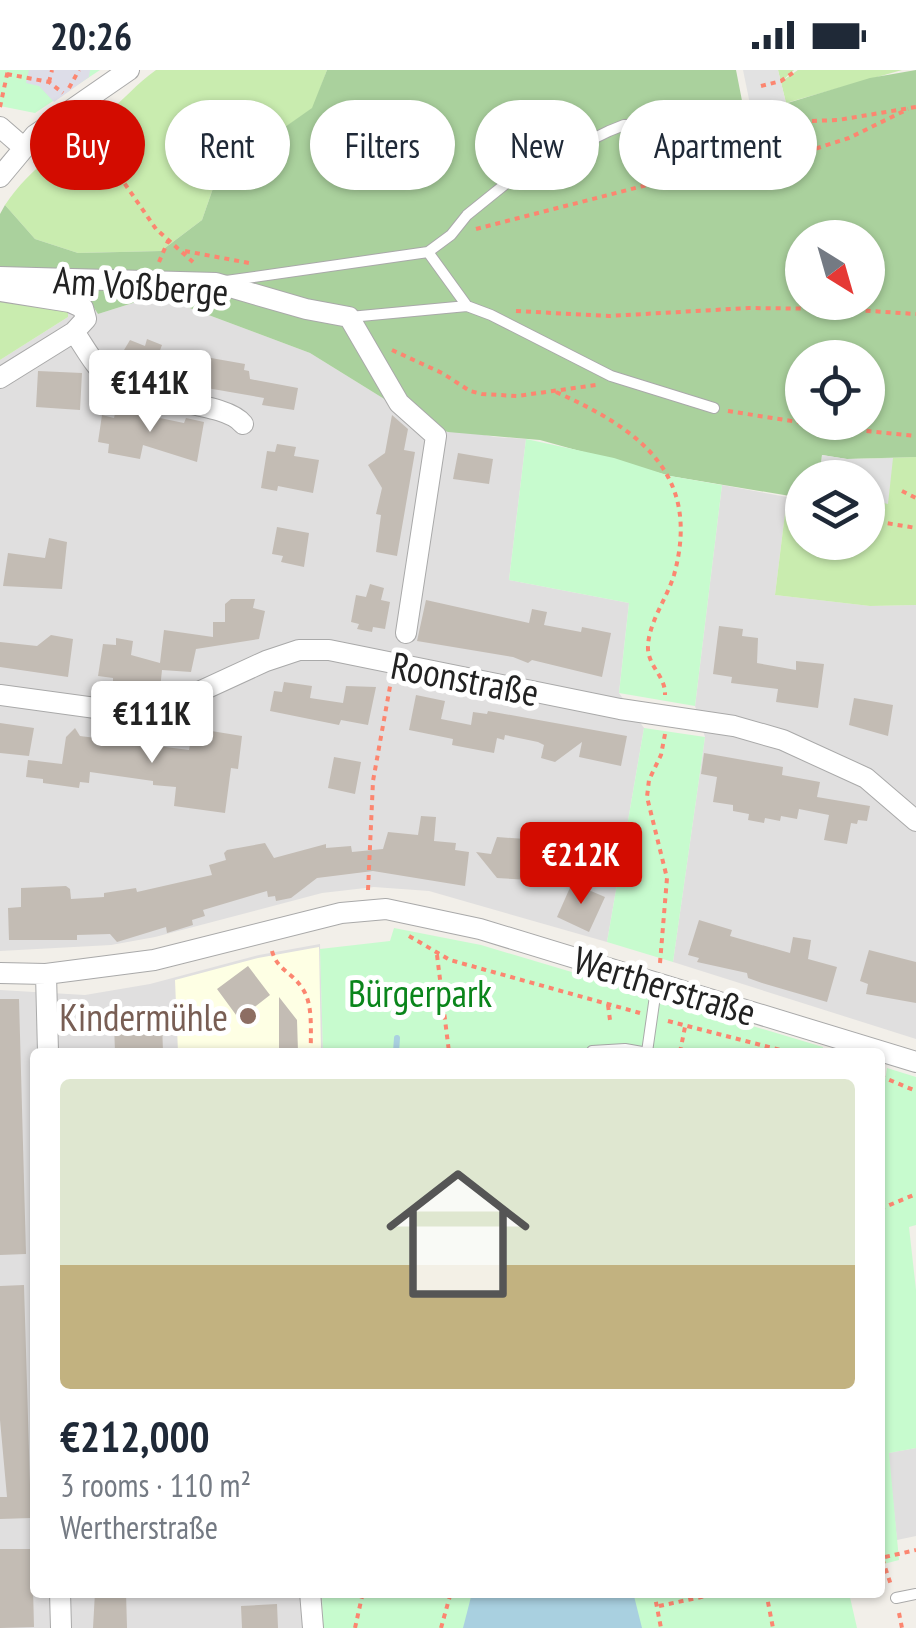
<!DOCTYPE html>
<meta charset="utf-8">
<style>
:root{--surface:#fff;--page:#f2f2f3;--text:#1f2937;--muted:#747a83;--line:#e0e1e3;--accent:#d30c00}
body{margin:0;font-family:"PT Sans Narrow",sans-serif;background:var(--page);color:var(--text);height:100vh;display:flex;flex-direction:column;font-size:38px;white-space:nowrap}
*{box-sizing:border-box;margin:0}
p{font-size:32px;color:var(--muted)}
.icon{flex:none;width:55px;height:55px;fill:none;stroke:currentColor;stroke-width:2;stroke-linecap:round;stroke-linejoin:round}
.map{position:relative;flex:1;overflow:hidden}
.side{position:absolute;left:30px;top:978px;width:855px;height:550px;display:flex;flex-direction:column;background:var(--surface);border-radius:10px;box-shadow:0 2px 8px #0004}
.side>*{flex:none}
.hud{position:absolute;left:30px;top:30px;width:858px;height:90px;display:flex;gap:20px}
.needle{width:65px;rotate:143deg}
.fabs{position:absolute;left:785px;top:150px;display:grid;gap:20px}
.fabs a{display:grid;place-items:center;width:100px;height:100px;border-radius:50%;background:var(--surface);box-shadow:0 2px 8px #0004;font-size:50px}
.price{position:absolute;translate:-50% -85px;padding:0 22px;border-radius:10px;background:#fff;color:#222;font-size:32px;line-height:65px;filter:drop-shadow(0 2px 5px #0008)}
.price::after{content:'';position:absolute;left:50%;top:60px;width:30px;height:22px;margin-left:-15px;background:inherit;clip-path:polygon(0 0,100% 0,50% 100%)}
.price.active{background:var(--accent);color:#fff}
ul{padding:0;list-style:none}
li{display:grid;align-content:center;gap:20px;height:530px;padding:0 30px}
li+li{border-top:2px solid var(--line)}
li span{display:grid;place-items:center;height:310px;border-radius:10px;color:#555}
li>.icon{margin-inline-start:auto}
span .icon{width:180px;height:180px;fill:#fffc;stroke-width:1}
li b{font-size:42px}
.tag{padding:0 35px;border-radius:45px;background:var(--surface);box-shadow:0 2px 8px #0004;font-size:35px;line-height:90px}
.tag.active{background:var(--accent);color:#fff}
.status{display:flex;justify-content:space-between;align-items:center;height:70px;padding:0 50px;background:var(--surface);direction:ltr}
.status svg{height:28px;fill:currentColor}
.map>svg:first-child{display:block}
.residential{fill:#e0dfdf}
.education{fill:#feffe4}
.grass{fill:#c9ecaf}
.forest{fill:#aad19d;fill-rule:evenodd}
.park{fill:#c7fbce}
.parking{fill:#e2e2e2}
.plaza{fill:#dddde8}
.water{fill:#a9d0e0}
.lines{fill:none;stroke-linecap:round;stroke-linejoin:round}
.stream{stroke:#a9d0e0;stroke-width:6}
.building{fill:#c3bcb4}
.service-casing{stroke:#a9a9a9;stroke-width:12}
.minor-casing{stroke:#a9a9a9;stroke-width:22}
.path{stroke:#fc8670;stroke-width:4;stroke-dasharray:5 5;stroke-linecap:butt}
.service{stroke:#fff;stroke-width:10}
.minor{stroke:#fff;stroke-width:20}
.education-dot{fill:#8d6e63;stroke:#fff;stroke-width:4}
.labels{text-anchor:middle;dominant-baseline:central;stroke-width:10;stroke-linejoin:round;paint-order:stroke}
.street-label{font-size:38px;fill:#222;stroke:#fff}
.park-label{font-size:38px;fill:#0a851b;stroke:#fff}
.education-label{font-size:38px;fill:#785e54;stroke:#fff;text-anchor:end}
</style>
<div class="status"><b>20:26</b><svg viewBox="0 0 49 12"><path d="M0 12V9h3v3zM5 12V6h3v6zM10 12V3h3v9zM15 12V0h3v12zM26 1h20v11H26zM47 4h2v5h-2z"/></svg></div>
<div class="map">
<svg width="916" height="1558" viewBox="0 0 916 1558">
<rect width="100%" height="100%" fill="#f2efe9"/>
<path class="residential" d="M 8,213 L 85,224 L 98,244 L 136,232 L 155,230 L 179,234 L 310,283 L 423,353 L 495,367 L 526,369 L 509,510 L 629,533 L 619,623 L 644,658 L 607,872 L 429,821 L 374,817 L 322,823 L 155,867 L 111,875 L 0,881 L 0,290 L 68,247 Z
M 722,415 L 787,427 L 775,525 L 870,536 L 916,535 L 916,969 L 673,892 L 705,667 L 695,636 Z
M 320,874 L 323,982 L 35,982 L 35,1522 L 322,1523 L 323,1558 L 0,1558 L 0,920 L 85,925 L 150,914 L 259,885 Z
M 916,1378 L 916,1466 L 897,1470 L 888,1383 Z"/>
<path class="education" d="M 319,877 L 321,982 L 178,982 L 175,910 L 258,888 Z"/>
<path class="grass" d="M 156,0 L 327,0 L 313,38 L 218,104 L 202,150 L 161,181 L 78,183 L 35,169 L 5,135 C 31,96 67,75 103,46 C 122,32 137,13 156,0 Z
M 778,0 L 794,0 L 782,11 L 798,0 L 902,0 L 786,33 Z
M 0,230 L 68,240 L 68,247 L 0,290 Z
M 916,387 L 916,535 L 870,536 L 775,525 L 787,427 L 802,428 L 802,472 L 868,472 L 868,408 L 820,407 L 847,389 Z"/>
<path class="forest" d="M 327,0 L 736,0 L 745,46 L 870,8 L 916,0 L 916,387 L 847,389 L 822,385 L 820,407 L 802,408 L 802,428 L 670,406 L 540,370 L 448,362 L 423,353 L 310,283 L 179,234 L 155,230 L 136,232 L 98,244 L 85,224 L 8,213 L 0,207 L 0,144 L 5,135 L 35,169 L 78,183 L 161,181 L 202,150 L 218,104 L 312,38 ZM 802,168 L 868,168 L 868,232 L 802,232 ZM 802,288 L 868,288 L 868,352 L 802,352 Z"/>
<path class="park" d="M 0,0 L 100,0 L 35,43 L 0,36 Z
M 526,369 L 614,388 L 670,406 L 722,415 L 695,636 L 619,623 L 629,533 L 509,510 Z
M 644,658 L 705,667 L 673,892 L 607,872 Z
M 394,858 L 481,875 L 823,977 L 822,982 L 323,982 L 320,879 L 390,871 Z
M 887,998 L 916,1007 L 916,1155 L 909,1157 L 916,1220 L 916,1378 L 889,1383 L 899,1490 L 880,1495 L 880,1042 Z
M 322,1523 L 849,1523 L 857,1558 L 323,1558 Z"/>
<path class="parking" d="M 743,0 L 778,0 L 786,33 L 752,44 Z
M 822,385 L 847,389 L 893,388 L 888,434 L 868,429 L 868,408 L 820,407 Z"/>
<path class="plaza" d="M 29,0 L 90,0 L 89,7 L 54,32 L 39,16 L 26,13 Z"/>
<path class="water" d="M 633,1522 L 642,1558 L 463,1558 L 472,1523 Z"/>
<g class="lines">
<path class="stream" d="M 396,982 L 397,968"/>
</g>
<path class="building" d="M 147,269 L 162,275 L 150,307 L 115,295 L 130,270 L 145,276 Z
M 211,288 L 245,294 L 244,300 L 249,301 L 250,309 L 298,318 L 294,340 L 262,335 L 264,328 L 201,317 L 193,312 L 199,302 L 209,302 Z
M 38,301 L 82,303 L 80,340 L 36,337 Z
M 116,339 L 184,353 L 186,348 L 204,352 L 197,392 L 143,375 L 140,389 L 108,383 L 109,374 L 98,372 L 102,345 L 114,348 Z
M 392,345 L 408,359 L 404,380 L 415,382 L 397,486 L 376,482 L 381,445 L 376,444 L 382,418 L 368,395 L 385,383 Z
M 277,374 L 296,377 L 294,386 L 319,390 L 313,423 L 278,416 L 277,421 L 261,418 L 267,381 L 275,382 Z
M 458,383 L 493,389 L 489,414 L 453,409 Z
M 277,457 L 309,463 L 304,497 L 281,492 L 283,486 L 272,484 Z
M 49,468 L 67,472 L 62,519 L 3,516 L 8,483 L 45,488 Z
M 370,514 L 384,518 L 381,530 L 390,532 L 385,559 L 373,557 L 372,562 L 357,559 L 359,554 L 351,552 L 356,525 L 366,527 Z
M 231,529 L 255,529 L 253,538 L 265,541 L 259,569 L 196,579 L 191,602 L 162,600 L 160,619 L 113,612 L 113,608 L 98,606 L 103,574 L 116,575 L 116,568 L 133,571 L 131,585 L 160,593 L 164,560 L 213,567 L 213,552 L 225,552 L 225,534 Z
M 426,530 L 529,553 L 532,539 L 547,542 L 544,555 L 581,562 L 582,557 L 611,563 L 602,607 L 532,590 L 528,593 L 513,587 L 417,571 Z
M 719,556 L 743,559 L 742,566 L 758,568 L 757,593 L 796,600 L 796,591 L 824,594 L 818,638 L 776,632 L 778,619 L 731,613 L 732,607 L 713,604 Z
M 51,565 L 73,569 L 68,607 L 0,597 L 0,572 L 37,576 Z
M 284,612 L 312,616 L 310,628 L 343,633 L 346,616 L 376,617 L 368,655 L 341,650 L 339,655 L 270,641 L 274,621 L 282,622 Z
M 416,625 L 445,631 L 441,649 L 471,655 L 473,642 L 487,644 L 488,641 L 627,666 L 621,696 L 579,687 L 582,672 L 555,692 L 541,688 L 544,675 L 538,672 L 505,665 L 504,670 L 497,668 L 494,683 L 452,675 L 453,669 L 409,660 Z
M 854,628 L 893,635 L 888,666 L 849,655 Z
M 0,653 L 34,658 L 29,686 L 0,683 Z
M 75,658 L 80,666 L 189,680 L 193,658 L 242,666 L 238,699 L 231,698 L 225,743 L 174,736 L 176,717 L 153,715 L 153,711 L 90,702 L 89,713 L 80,712 L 79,718 L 43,713 L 43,709 L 26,707 L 28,690 L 62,694 L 66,667 Z
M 704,683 L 783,697 L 782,705 L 820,712 L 817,727 L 870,736 L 867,751 L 858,750 L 857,754 L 851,753 L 847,774 L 824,770 L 829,745 L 799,739 L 797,749 L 781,746 L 780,751 L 765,748 L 764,753 L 748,750 L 749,744 L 733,741 L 733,735 L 713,732 L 717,707 L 701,704 Z
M 334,687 L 361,692 L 355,724 L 328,718 Z
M 421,746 L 436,747 L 434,771 L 456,773 L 455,780 L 469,782 L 465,816 L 373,801 L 317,808 L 291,828 L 276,831 L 275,826 L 268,827 L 267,821 L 203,840 L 205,846 L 192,850 L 193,855 L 167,863 L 166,857 L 117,872 L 110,864 L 77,865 L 77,870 L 9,870 L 8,838 L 21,837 L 21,818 L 66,816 L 70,819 L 71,829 L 104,827 L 104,823 L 136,818 L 137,822 L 212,805 L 209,795 L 226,790 L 224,783 L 227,780 L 265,773 L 274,788 L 326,774 L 326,778 L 351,776 L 352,782 L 383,779 L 388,762 L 418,765 Z
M 526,766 L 558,769 L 556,792 L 521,786 L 520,789 L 565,809 L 564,812 L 497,808 L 476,782 L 491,784 L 497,767 L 526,769 Z
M 572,813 L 605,827 L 589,862 L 557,847 Z
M 699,850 L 732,860 L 730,866 L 790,883 L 793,867 L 811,870 L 808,889 L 837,897 L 827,932 L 762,913 L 748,908 L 747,903 L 697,892 L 699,888 L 688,885 Z
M 869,880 L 916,892 L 916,933 L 866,924 L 868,914 L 860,911 Z
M 248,896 L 270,925 L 239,949 L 217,919 Z
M 279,927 L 297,950 L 298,982 L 279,982 Z
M 0,929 L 19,929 L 26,1184 L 0,1185 Z
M 162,952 L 163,982 L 115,982 L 114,954 Z
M 24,1215 L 31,1448 L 0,1449 L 0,1427 L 7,1427 L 0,1350 L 0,1216 Z
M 0,1479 L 32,1479 L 34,1557 L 0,1558 Z
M 95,1522 L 126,1522 L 127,1558 L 93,1558 Z
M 277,1534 L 278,1558 L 242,1558 L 241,1536 Z"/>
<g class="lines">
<defs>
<path id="service" d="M 428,182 L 467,236
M 226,211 L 428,182 L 451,165 L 467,145 L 513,108 L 609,61 L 624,55 L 768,53
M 350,247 L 467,236 L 491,245 L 611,306 L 714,338
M 197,949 L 209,951
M 592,981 L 625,979 L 642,982
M 647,982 L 657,912
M 896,1528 L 916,1524"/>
<path id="minor" d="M 0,57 L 23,77
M 0,107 L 35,65 L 129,0
M 0,207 L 216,213 L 306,239 L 349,247 L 399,333 L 436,366 L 406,563
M 0,221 L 70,232 L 83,238 L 86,249 L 74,262 L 0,308
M 74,262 C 85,277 94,296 108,307 C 143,335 224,330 243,354
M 0,625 L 132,643 L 179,631 L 266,591 L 299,580 L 329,580 L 620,639 L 734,656 L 783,670 L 866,708 L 916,751
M 0,903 L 46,904 L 154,890 L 341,843 L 386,839 L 480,859 L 916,992
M 46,904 L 48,982
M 60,1522 L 61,1558
M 310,1522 L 313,1558"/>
</defs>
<use href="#service" class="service-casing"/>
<use href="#minor" class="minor-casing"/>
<path class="path" d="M 7,4 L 49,12 L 63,23
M 49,12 L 52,0
M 761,16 L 781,11 L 797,0
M 69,18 L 79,0
M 0,37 L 8,0
M 782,52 L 838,50 L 916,37
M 85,56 L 156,159 L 193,192
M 476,159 L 643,116 L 755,98 L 849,68 L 908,39
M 185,181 L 249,193
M 159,192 L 168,171
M 516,241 L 609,246 L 749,238 L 841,239 L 916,244
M 392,280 L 442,303 L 470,321 L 482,324 L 517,326 L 596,315
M 556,322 C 639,359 702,404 674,505 C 667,528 649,552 648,576 C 647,596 666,606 665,625
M 728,341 L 836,358 L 916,366
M 902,421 L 916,428
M 868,450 L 916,458
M 368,820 L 373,711 L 391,611
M 409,866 L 450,890 L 640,943
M 272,881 C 277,900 292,902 302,918 C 314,934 310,963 311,982
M 437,885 L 449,982
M 660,893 L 667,808 L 647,727 L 649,710 L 661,685 L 665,664
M 608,935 L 610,950
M 668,951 L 788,982
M 680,982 L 685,957
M 880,1006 L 916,1021
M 880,1139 L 916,1124
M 880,1459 L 882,1488 L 891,1515
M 885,1487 L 916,1480
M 654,1522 L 661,1558
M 766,1522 L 773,1558
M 659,1536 L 725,1522
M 899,1543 L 902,1558
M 355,1558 L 363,1522
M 441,1558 L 451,1522"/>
<use href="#service" class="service"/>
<use href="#minor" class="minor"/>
</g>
<circle class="education-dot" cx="248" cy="946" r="10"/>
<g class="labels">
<g class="street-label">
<text transform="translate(141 215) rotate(4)">Am Voßberge</text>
<text transform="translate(465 608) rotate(11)">Roonstraße</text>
<text transform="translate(665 915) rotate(17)">Wertherstraße</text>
</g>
<g class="park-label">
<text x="420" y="922">Bürgerpark</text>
</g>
<g class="education-label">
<text x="228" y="946">Kindermühle</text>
</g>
</g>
</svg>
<div class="fabs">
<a><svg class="needle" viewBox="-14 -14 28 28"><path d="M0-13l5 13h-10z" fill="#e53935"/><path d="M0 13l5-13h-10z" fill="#747a83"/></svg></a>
<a><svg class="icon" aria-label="locate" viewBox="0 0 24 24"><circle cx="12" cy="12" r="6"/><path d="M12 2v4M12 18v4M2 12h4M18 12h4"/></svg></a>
<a><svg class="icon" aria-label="layers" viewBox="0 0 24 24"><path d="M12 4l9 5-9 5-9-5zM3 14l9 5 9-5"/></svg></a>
</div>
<b class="price" style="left:150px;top:365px">€141K</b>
<b class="price" style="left:152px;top:696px">€111K</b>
<b class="price active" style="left:581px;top:837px">€212K</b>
<div class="hud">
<a class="tag active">Buy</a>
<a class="tag">Rent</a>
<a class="tag">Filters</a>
<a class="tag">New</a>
<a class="tag">Apartment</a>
</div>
<section class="side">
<ul>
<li><span style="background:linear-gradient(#dfe7d0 60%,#c2b280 0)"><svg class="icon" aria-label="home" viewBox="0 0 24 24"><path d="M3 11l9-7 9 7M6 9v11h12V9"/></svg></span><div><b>€212,000</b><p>3 rooms · 110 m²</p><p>Wertherstraße</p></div></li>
</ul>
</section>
</div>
